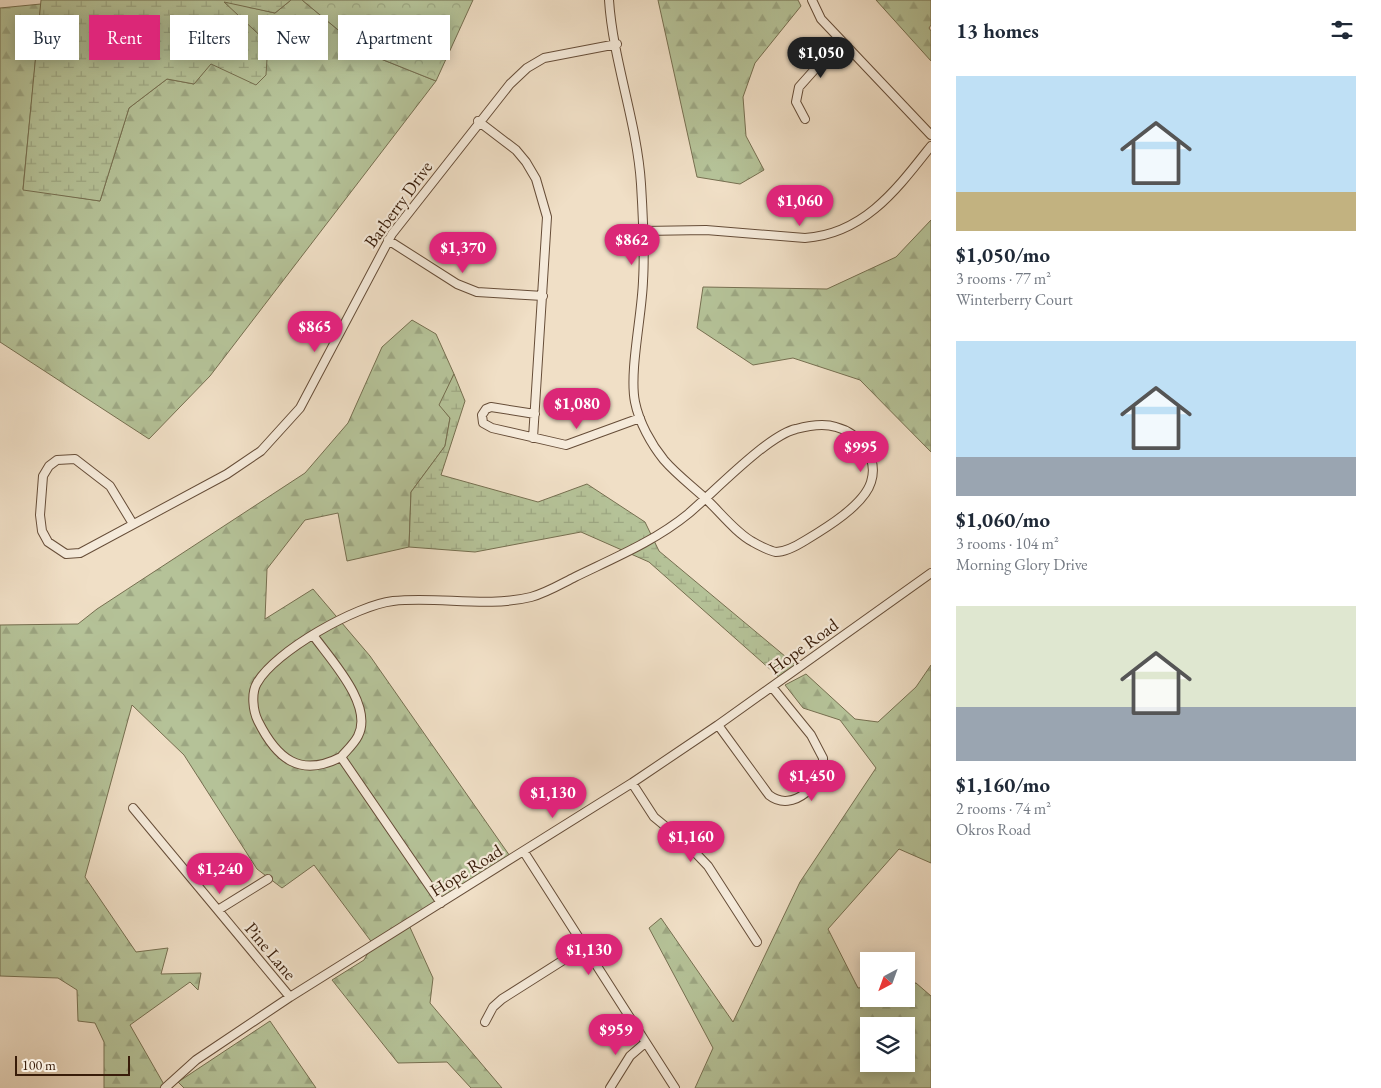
<!DOCTYPE html>
<meta charset="utf-8">
<style>
:root{--surface:#fff;--page:#f6f6f7;--text:#1f2937;--muted:#747a83;--accent:#db2777}
body{margin:0;font-family:"EB Garamond",serif;background:var(--page);color:var(--text);height:100vh;display:flex;flex-direction:column;font-size:19px;white-space:nowrap}
*{box-sizing:border-box;margin:0}
p{font-size:16px;color:var(--muted)}
.icon{flex:none;width:28px;height:28px;fill:none;stroke:currentColor;stroke-width:2;stroke-linecap:round;stroke-linejoin:round}
.map{position:relative;flex:1;overflow:hidden}
.sheet{display:flex;flex-direction:column;background:var(--surface);width:450px}
.sheet>*{flex:none}
.banner{position:absolute;left:15px;top:15px;width:475px;height:45px;display:flex;gap:10px}
.needle{width:32px;rotate:221deg}
.tools{position:absolute;left:860px;top:952px;display:grid;gap:10px}
.tools a{display:grid;place-items:center;width:55px;height:55px;border-radius:0px;background:var(--surface);box-shadow:0 2px 12px #0003;font-size:25px}
.scale{position:absolute;left:15px;bottom:12px;width:115px;box-sizing:border-box;padding-left:5px;border:2px solid #381c09;border-top:0;font-size:14px;line-height:18px;white-space:nowrap;color:#381c09;-webkit-text-stroke:4px #f5eada;paint-order:stroke}
.price{position:absolute;translate:-50% -42px;padding:0 11px;border-radius:18px;background:var(--accent);color:#fff;font-size:16px;line-height:32px;filter:drop-shadow(0 1px 2px #0008)}
.price::after{content:'';position:absolute;left:50%;top:30px;width:15px;height:11px;margin-left:-8px;background:inherit;clip-path:polygon(0 0,100% 0,50% 100%)}
.price.on{background:#222;color:#fff}
ul{padding:0;list-style:none}
li{display:grid;align-content:center;gap:10px;height:265px;padding:0 25px}
li span{display:grid;place-items:center;height:155px;border-radius:0px;color:#555}
li>.icon{margin-inline-start:auto}
span .icon{width:90px;height:90px;fill:#fffc;stroke-width:1}
li b{font-size:21px}
h2{display:flex;justify-content:space-between;align-items:center;height:60px;padding:0 25px;font-size:21px}
.chip{padding:0 18px;border-radius:0px;background:var(--surface);box-shadow:0 2px 12px #0003;font-size:18px;line-height:45px}
.chip.on{background:var(--accent);color:#fff}
main{display:flex;flex:1;min-height:0}
.map>svg:first-child{display:block}
.forest{fill:url(#forest-firs);stroke:#766f50;fill-rule:evenodd}
.wetland{fill:url(#wetland-marsh);stroke:#766f50}
.park{fill:url(#park-crowns);stroke:#766f50}
.lines{fill:none;stroke-linecap:round;stroke-linejoin:round}
.minor-casing{stroke:#664d38;stroke-width:10}
.minor{stroke:#f5eada;stroke-width:8}
.labels{text-anchor:middle;dominant-baseline:central;stroke-width:4.5;stroke-linejoin:round;paint-order:stroke}
.street-label{font-size:18px;fill:#381c09;stroke:#f5eada}
</style>
<main>
<div class="map">
<svg width="931" height="1088" viewBox="0 0 931 1088">
<defs>
<pattern id="forest-firs" width="22" height="20" patternUnits="userSpaceOnUse" patternTransform="scale(1.25)"><rect width="22" height="20" fill="#b5c298"/><path d="M5 1l3.5 6h-7zM16 11l3.5 6h-7z" fill="#9ca682"/></pattern>
<pattern id="wetland-marsh" width="20" height="14" patternUnits="userSpaceOnUse" patternTransform="scale(1.25)"><rect width="20" height="14" fill="#b5c298"/><path d="M1 5h8M5 5V1M11 12h8M15 12V8" fill="none" stroke="#9ca682"/></pattern>
<pattern id="park-crowns" width="20" height="18" patternUnits="userSpaceOnUse" patternTransform="scale(1.25)"><rect width="20" height="18" fill="#b5c298"/><path d="M2 6a3 3 0 1 1 6 0M12 15a3 3 0 1 1 6 0" fill="none" stroke="#9ca682"/></pattern>
</defs>
<rect width="100%" height="100%" fill="#f0dfc6"/>
<filter id="stains"><feTurbulence type="fractalNoise" baseFrequency=".004" numOctaves="4"/><feColorMatrix values="0 0 0 0 .2 0 0 0 0 .09 0 0 0 0 .02 0 0 0 .5 -.17"/></filter>
<radialGradient id="worn" r=".72"><stop offset=".6" stop-color="#630" stop-opacity="0"/><stop offset="1" stop-color="#630" stop-opacity=".3"/></radialGradient>
<path class="forest" d="M 291,0 L 302,0 L 366,53 L 436,81 L 210,376 L 149,439 L 0,342 L 0,8 L 41,4 L 23,189 L 100,201 L 129,108 L 167,79 L 194,84 L 211,63 L 223,1 L 275,13 Z
M 658,0 L 798,0 L 801,6 L 755,63 L 743,97 L 746,136 L 764,170 L 740,184 L 697,177 Z
M 876,0 L 931,0 L 931,25 L 929,28 L 931,31 L 931,61 Z
M 931,220 L 931,452 L 860,380 L 793,358 L 753,365 L 697,328 L 703,287 L 827,289 L 896,257 Z
M 412,320 L 436,334 L 454,374 L 440,405 L 450,418 L 445,446 L 411,492 L 409,547 L 347,561 L 338,513 L 305,520 L 267,569 L 265,619 L 313,589 L 370,656 L 512,859 L 408,923 L 433,978 L 430,1003 L 502,1088 L 471,1088 L 447,1062 L 398,1063 L 332,980 L 364,960 L 373,944 L 314,865 L 282,888 L 257,869 L 184,755 L 132,705 L 85,877 L 136,952 L 168,948 L 161,974 L 201,973 L 198,990 L 190,982 L 130,1025 L 166,1088 L 104,1088 L 104,1042 L 95,1023 L 78,1021 L 77,990 L 58,978 L 0,976 L 0,625 L 78,624 L 97,609 L 305,473 L 348,423 L 382,347 Z
M 931,665 L 931,863 L 899,849 L 828,929 L 858,988 L 869,987 L 869,999 L 906,999 L 906,984 L 916,983 L 931,996 L 931,1088 L 695,1088 L 713,1048 L 649,928 L 661,918 L 733,1022 L 800,882 L 876,768 L 840,720 L 803,708 L 785,685 L 806,674 L 855,719 L 878,722 L 916,687 ZM 869,1026 L 906,1026 L 906,1064 L 869,1064 Z
M 270,1021 L 316,1088 L 184,1088 L 178,1082 Z"/>
<path class="wetland" d="M 41,0 L 291,0 L 275,13 L 224,2 L 268,43 L 266,75 L 256,85 L 211,64 L 194,84 L 167,79 L 129,108 L 100,201 L 23,190 Z
M 454,374 L 465,401 L 441,475 L 538,502 L 587,484 L 645,522 L 659,551 L 798,667 L 780,678 L 649,562 L 581,532 L 475,552 L 409,547 L 411,492 L 445,446 L 450,418 L 439,405 Z"/>
<path class="park" d="M 302,0 L 473,0 L 436,81 L 366,53 Z"/>
<g class="lines">
<defs>
<path id="minor" d="M 812,0 L 821,19 L 931,135
M 805,119 L 796,102 L 799,87 L 841,40
M 478,121 L 516,150 L 526,162 L 536,179 L 547,217 L 533,438
M 643,231 L 706,230 L 805,238 C 864,234 897,189 931,146
M 388,240 L 457,284 L 477,292 L 543,296
M 535,414 L 491,407 L 486,409 L 482,415 L 483,423 L 492,428 L 566,445 L 640,418
M 133,524 L 110,486 L 75,459 L 57,460 L 49,466 L 43,476 L 40,515 L 42,531 L 48,542 L 66,554 L 80,553 L 227,474 L 261,451 L 300,408 L 392,234 L 510,84 L 527,68 L 544,58 L 617,44
M 313,635 C 330,659 374,705 358,736 C 354,744 347,750 341,757
M 718,725 L 769,795 C 793,814 824,783 823,758 L 811,735 L 772,687
M 632,783 L 654,817 L 688,845 L 708,866 L 757,942
M 133,808 L 290,997
M 524,852 L 675,1088
M 441,903 L 341,757 C 300,778 277,759 258,721 C 253,711 251,693 257,683 C 275,651 357,605 393,601 C 438,596 487,608 531,597 C 546,593 561,584 575,577 C 614,558 655,541 688,514 C 713,493 768,435 796,429 C 807,426 824,423 836,427 C 859,433 879,457 871,482 C 864,505 826,528 806,540 C 798,545 785,552 776,552 C 770,551 758,545 753,542 C 736,533 720,512 706,499 C 692,486 676,474 664,460 C 651,444 639,422 635,402 C 629,372 642,315 643,281 C 645,249 643,216 641,184 C 637,122 613,61 609,0
M 218,910 L 268,879
M 485,1022 L 493,1007 L 502,999 L 584,947
M 165,1088 L 196,1060 L 290,997 L 632,783 L 718,725 L 931,573
M 610,1088 L 630,1056 L 645,1043"/>
</defs>
<use href="#minor" class="minor-casing"/>
<use href="#minor" class="minor"/>
</g>
<g class="labels">
<g class="street-label">
<text transform="translate(398 204) rotate(-54)">Barberry Drive</text>
<text transform="translate(803 646) rotate(-36)">Hope Road</text>
<text transform="translate(466 870) rotate(-32)">Hope Road</text>
<text transform="translate(271 951) rotate(50)">Pine Lane</text>
</g>
</g>
<rect width="100%" height="100%" filter="url(#stains)"/>
<rect width="100%" height="100%" fill="url(#worn)"/>
</svg>
<div class="tools">
<a><svg class="needle" viewBox="-14 -14 28 28"><path d="M0-13l5 13h-10z" fill="#e53935"/><path d="M0 13l5-13h-10z" fill="#747a83"/></svg></a>
<a><svg class="icon" aria-label="layers" viewBox="0 0 24 24"><path d="M12 4l9 5-9 5-9-5zM3 14l9 5 9-5"/></svg></a>
</div>
<div class="scale">100 m</div>
<b class="price on" style="left:821px;top:79px">$1,050</b>
<b class="price" style="left:800px;top:227px">$1,060</b>
<b class="price" style="left:632px;top:266px">$862</b>
<b class="price" style="left:463px;top:274px">$1,370</b>
<b class="price" style="left:315px;top:353px">$865</b>
<b class="price" style="left:577px;top:430px">$1,080</b>
<b class="price" style="left:861px;top:473px">$995</b>
<b class="price" style="left:812px;top:802px">$1,450</b>
<b class="price" style="left:553px;top:819px">$1,130</b>
<b class="price" style="left:691px;top:863px">$1,160</b>
<b class="price" style="left:220px;top:895px">$1,240</b>
<b class="price" style="left:589px;top:976px">$1,130</b>
<b class="price" style="left:616px;top:1056px">$959</b>
<div class="banner">
<a class="chip">Buy</a>
<a class="chip on">Rent</a>
<a class="chip">Filters</a>
<a class="chip">New</a>
<a class="chip">Apartment</a>
</div>
</div>
<section class="sheet">
<h2>13 homes<svg class="icon" aria-label="filters" viewBox="0 0 24 24"><path d="M4 7h16M4 17h16"/><circle cx="9" cy="7" r="2"/><circle cx="15" cy="17" r="2"/></svg></h2>
<ul>
<li><span style="background:linear-gradient(#bfe0f5 75%,#c2b280 0)"><svg class="icon" aria-label="home" viewBox="0 0 24 24"><path d="M3 11l9-7 9 7M6 9v11h12V9"/></svg></span><div><b>$1,050/mo</b><p>3 rooms · 77 m²</p><p>Winterberry Court</p></div></li>
<li><span style="background:linear-gradient(#bfe0f5 75%,#9aa5b1 0)"><svg class="icon" aria-label="home" viewBox="0 0 24 24"><path d="M3 11l9-7 9 7M6 9v11h12V9"/></svg></span><div><b>$1,060/mo</b><p>3 rooms · 104 m²</p><p>Morning Glory Drive</p></div></li>
<li><span style="background:linear-gradient(#dfe7d0 65%,#9aa5b1 0)"><svg class="icon" aria-label="home" viewBox="0 0 24 24"><path d="M3 11l9-7 9 7M6 9v11h12V9"/></svg></span><div><b>$1,160/mo</b><p>2 rooms · 74 m²</p><p>Okros Road</p></div></li>
</ul>
</section>
</main>
